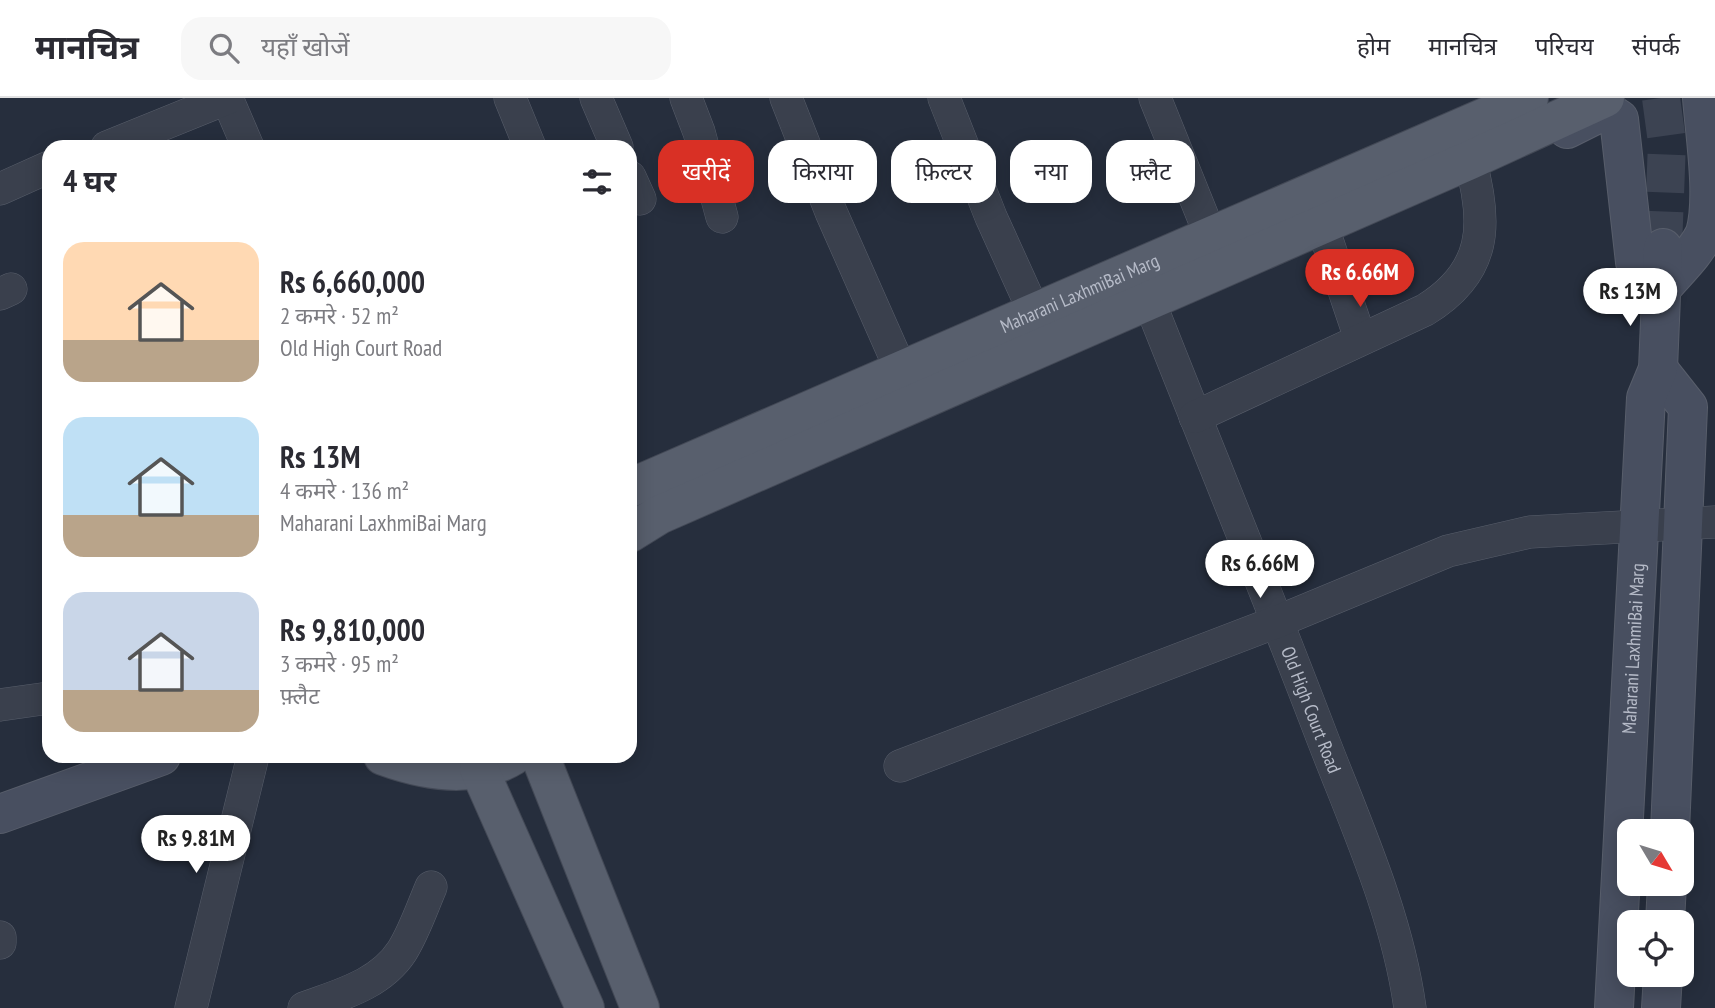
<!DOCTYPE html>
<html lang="hi">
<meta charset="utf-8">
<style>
:root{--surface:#fff;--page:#f7f7f7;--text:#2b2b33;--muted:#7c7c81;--line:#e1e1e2;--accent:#d93025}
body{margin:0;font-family:"PT Sans Narrow","Noto Sans Devanagari",sans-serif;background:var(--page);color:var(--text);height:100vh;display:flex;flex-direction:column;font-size:26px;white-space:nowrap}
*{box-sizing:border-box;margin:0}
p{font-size:23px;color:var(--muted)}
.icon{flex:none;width:38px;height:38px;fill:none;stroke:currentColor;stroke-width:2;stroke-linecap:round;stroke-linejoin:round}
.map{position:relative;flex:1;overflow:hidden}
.details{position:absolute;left:42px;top:42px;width:595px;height:623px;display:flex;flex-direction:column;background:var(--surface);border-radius:21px;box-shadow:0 4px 18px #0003}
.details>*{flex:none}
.guide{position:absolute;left:658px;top:42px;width:665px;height:63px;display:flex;gap:14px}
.needle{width:46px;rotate:128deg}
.buttons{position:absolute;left:1617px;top:721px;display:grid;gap:14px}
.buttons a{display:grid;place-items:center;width:77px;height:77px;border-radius:14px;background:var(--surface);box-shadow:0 4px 18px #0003;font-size:35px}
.price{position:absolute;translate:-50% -60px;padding:0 16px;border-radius:24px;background:#fff;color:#222;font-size:23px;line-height:46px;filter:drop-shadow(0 2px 4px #0008)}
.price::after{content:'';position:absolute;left:50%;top:42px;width:21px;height:16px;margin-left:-10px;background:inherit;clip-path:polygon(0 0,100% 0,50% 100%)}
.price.active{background:var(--accent);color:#fff}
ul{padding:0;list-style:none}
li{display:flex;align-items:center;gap:21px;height:175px;padding:0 21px}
li span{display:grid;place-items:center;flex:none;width:196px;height:140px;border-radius:21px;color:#555}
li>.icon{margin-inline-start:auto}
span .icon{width:84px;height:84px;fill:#fffc;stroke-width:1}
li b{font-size:30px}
h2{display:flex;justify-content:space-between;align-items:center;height:84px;padding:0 21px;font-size:30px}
.pill{padding:0 24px;border-radius:21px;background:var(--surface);box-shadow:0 4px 18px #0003;font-size:24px;line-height:63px}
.pill.active{background:var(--accent);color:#fff}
header{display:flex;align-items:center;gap:42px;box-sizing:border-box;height:98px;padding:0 35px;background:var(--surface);border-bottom:2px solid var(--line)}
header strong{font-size:33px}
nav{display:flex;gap:38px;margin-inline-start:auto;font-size:24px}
.search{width:490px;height:63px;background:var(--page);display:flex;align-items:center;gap:18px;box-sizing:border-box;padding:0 24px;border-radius:21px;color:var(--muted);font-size:26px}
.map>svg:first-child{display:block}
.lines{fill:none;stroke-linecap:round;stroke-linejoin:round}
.secondary-tunnel{stroke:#3c4352;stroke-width:38;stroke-dasharray:38 19;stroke-linecap:butt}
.minor-casing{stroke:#585e6b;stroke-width:33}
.secondary-casing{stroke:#585e6b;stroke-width:40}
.primary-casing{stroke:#434956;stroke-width:40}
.minor{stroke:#3a404d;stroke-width:32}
.secondary{stroke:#484f60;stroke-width:38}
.primary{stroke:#585f6d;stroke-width:38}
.labels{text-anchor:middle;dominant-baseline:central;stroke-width:5;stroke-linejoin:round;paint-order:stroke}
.street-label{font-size:19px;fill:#b6bbc8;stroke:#1f2532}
</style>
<header>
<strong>मानचित्र</strong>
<div class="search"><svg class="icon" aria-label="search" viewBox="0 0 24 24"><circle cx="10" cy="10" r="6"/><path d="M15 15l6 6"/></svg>यहाँ खोजें</div>
<nav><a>होम</a><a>मानचित्र</a><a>परिचय</a><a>संपर्क</a></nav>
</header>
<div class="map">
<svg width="1715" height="910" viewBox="0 0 1715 910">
<rect width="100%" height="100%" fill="#262e3d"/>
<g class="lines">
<path class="secondary-tunnel" d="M 1661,0 L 1667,44 L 1663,150"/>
<defs>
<g id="minor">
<path d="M 227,0 L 248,49"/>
<path d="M 510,0 L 530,49"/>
<path d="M 596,0 L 617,49"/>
<path d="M 686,0 L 699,34 L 722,119"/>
<path d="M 786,0 L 831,114 L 900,270"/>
<path d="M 944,0 L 991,119 L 1035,216"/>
<path d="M 1155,0 L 1211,139"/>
<path d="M 107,49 L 228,0"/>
<path d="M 630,79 L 640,101"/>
<path d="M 0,91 L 49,69"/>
<path d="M 1322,127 L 1360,240"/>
<path d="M 0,196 L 11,191"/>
<path id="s1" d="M 1148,200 C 1206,347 1266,492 1322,639 C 1356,727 1397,816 1410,910"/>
<path d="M 1195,319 L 1425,212 C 1487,174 1488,126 1470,62"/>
<path d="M 0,607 L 49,600"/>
<path d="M 900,668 L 1279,523 L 1448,453 L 1530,434 L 1715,424"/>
<path d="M 0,839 L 0,845"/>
<path d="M 191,910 L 253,658"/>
<path d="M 304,910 C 339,897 380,887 402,853 C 414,834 422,810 431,789"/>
</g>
<g id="secondary">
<path d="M 1567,31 L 1605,12 L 1619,21 L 1635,164 L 1641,185 L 1650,191 L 1661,191"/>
<path d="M 1661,191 C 1675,174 1696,155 1705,135 C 1715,100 1705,38 1702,0"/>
<path d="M 1658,271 L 1688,309 L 1670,733"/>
<path d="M 0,716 L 161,658"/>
<path d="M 1665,824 L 1667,786"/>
<path id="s2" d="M 1614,910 L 1646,300 L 1658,271 L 1663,150"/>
<path d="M 1661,910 L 1663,877"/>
</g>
<g id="primary">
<path id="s3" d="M 630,390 L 1529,0"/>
<path d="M 630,435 L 659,417 L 1470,62 L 1605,0"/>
<path d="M 383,658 C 424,673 474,682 513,658"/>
<path d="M 540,658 L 640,910"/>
<path d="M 479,671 L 585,910"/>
</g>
</defs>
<use href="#minor" class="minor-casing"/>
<use href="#secondary" class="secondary-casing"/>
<use href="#primary" class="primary-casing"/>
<use href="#minor" class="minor"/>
<use href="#secondary" class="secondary"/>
<use href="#primary" class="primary"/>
</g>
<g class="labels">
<g class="street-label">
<text stroke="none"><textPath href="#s3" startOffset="490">Maharani LaxhmiBai Marg</textPath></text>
<text stroke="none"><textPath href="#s2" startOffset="360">Maharani LaxhmiBai Marg</textPath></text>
<text stroke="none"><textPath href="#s1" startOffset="443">Old High Court Road</textPath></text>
</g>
</g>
</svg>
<div class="buttons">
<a><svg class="needle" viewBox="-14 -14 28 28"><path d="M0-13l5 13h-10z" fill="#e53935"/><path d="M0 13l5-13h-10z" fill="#7c7c81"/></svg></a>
<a><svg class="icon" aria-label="locate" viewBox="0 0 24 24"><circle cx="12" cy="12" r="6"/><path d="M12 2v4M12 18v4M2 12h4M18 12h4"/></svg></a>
</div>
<b class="price active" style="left:1360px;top:211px">Rs 6.66M</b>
<b class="price" style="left:1630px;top:230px">Rs 13M</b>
<b class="price" style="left:1260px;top:502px">Rs 6.66M</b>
<b class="price" style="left:196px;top:777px">Rs 9.81M</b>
<div class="guide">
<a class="pill active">खरीदें</a>
<a class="pill">किराया</a>
<a class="pill">फ़िल्टर</a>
<a class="pill">नया</a>
<a class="pill">फ़्लैट</a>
</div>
<section class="details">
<h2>4 घर<svg class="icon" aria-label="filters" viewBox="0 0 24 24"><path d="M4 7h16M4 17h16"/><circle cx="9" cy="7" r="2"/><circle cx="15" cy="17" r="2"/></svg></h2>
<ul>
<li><span style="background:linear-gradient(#ffd9b3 70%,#b9a48a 0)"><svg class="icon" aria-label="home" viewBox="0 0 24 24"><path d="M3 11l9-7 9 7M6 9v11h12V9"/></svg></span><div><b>Rs 6,660,000</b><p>2 कमरे · 52 m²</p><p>Old High Court Road</p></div></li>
<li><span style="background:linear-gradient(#bfe0f5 70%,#b9a48a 0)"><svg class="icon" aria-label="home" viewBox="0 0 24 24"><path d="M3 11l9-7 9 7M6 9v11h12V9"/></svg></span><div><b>Rs 13M</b><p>4 कमरे · 136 m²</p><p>Maharani LaxhmiBai Marg</p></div></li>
<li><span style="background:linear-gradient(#c9d6e8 70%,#b9a48a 0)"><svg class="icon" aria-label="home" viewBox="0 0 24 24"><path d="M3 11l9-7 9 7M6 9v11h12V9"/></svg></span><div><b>Rs 9,810,000</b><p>3 कमरे · 95 m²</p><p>फ़्लैट</p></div></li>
</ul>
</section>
</div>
